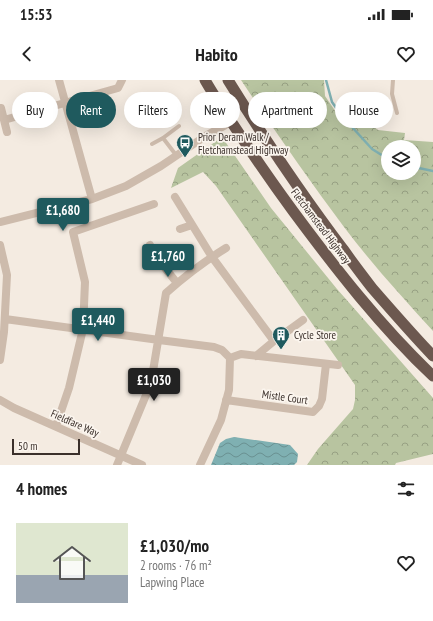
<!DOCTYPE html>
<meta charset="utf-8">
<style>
:root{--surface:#fff;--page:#f2f2f2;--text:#222;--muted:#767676;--accent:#1f5a5e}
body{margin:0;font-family:"PT Sans Narrow",sans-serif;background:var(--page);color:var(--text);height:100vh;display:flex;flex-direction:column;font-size:15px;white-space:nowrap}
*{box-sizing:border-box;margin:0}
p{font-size:13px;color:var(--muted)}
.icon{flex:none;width:22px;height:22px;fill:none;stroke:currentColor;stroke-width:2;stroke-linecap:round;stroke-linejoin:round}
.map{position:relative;height:385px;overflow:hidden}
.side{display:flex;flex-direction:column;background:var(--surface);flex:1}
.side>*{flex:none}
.guide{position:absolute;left:12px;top:12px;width:409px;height:36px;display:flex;gap:8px}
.buttons{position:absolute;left:381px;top:60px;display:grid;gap:8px}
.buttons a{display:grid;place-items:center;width:40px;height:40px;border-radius:50%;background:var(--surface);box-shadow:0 4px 16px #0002;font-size:20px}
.scale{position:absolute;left:12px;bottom:10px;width:68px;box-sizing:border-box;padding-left:4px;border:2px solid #3b302b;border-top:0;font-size:11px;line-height:14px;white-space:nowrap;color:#3b302b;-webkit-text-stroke:3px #fbf5ee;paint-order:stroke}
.price{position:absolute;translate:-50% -34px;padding:0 9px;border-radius:4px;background:var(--accent);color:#fff;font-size:13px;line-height:26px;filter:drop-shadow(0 1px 2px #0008)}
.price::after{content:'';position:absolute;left:50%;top:24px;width:12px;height:9px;margin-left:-6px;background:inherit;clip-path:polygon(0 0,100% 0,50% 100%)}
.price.on{background:#222;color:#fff}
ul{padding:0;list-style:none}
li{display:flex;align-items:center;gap:12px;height:100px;padding:0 16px}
li span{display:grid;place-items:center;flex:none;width:112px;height:80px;border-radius:0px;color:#555}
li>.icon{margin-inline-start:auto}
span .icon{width:48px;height:48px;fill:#fffc;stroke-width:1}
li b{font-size:17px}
h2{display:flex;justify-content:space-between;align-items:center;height:48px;padding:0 16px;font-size:17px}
.tag{padding:0 14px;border-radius:18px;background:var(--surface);box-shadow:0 4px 16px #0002;font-size:14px;line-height:36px}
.tag.on{background:var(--accent);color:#fff}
.status{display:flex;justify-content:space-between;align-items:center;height:28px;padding:0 20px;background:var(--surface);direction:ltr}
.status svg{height:11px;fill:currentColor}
header{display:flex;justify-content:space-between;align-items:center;height:52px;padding:0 16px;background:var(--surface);font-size:18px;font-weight:700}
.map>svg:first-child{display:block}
.forest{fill:url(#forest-crowns);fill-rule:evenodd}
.water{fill:url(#water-waves)}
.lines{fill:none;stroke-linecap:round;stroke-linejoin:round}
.stream{stroke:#7fb0b2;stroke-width:2.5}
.service{stroke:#cdbbac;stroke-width:4}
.minor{stroke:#cdbbac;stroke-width:8}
.trunk{stroke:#6c584f;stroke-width:11}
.labels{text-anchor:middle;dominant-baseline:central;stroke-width:3.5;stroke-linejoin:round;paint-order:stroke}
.poi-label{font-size:11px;fill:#3b302b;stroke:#fbf5ee;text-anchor:start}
.street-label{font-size:11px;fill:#3b302b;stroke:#fbf5ee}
</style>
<div class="status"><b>15:53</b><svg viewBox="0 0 49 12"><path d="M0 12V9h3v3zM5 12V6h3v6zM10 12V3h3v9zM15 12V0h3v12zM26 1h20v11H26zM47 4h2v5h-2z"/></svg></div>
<header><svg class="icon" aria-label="back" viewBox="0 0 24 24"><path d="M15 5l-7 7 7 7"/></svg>Habito<svg class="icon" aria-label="heart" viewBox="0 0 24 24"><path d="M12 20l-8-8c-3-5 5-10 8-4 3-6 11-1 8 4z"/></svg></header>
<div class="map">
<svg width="433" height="385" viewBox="0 0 433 385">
<defs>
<pattern id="forest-crowns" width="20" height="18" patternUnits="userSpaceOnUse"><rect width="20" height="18" fill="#b8c4a0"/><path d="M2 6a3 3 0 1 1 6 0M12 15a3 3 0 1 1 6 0" fill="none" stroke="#97a083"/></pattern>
<pattern id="water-waves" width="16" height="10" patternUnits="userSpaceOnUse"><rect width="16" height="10" fill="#7fb0b2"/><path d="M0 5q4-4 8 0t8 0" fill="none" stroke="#699091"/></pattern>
</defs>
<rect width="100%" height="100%" fill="#f4ebe1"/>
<path class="forest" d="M 241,0 L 324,0 L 325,16 L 342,41 L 367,42 L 378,50 L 405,53 L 404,60 L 433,62 L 433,251 C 402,217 372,184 344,147 C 308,99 274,50 241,0 ZM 388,67 L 414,67 L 414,93 L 388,93 Z
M 222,57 L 271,128 L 337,209 L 433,318 L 433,374 L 396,383 L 395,385 L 307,385 L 318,369 L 353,329 L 355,320 L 355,305 L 216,106 L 203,92 L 171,108 L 178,88 Z"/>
<path class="water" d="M 234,357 L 290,365 L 298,374 L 297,382 L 294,385 L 211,385 L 220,363 L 226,359 Z"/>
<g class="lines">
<path class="stream" d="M 326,0 L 332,22 L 342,36 L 372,69 L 388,79
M 414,87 L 433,91"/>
<path class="service" d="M 393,0 L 392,14 L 397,33
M 163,58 L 176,75
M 152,64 L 163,58 L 179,46"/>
<path class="minor" d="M 59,0 L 92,119
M 1,28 L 4,40 L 118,8 L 122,0
M 4,40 L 7,52
M 175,117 L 212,177 L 274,261 L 303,240
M 0,142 L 92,119 L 126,106 L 161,86 L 207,55 L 224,46 L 231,41
M 180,149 L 192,145
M 0,165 L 7,195 L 4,252 L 0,280
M 150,165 L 153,173 L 177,203
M 5,239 L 159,260 L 214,267 L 222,270 L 230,278 L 229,310 L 221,340 L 200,385
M 256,276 L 274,261
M 230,278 L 241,274 L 338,285
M 0,320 L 14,328 L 142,385
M 226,320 L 313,332 L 319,326 L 322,319 L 326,284
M 56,346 L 69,308 L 83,249 L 85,202 L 73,152 L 154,124
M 117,385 L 151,303 L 166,213 C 185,196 205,181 226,168"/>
<path class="trunk" d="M 205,0 C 217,21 231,41 244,61 C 260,85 276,108 293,131 C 336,189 381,247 433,296
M 228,0 C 264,58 302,115 343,169 C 352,182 362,195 372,208 C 392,231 412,254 433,276"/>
</g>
<defs>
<symbol id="bus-pin" viewBox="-11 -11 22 30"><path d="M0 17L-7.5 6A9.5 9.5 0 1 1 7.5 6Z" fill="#1f5a5e" stroke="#fbf5ee"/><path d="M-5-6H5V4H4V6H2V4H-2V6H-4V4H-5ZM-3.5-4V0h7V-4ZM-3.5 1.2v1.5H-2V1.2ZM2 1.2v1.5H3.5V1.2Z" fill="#fff"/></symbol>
<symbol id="building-pin" viewBox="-11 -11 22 30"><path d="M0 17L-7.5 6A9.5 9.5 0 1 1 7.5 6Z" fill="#1f5a5e" stroke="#fbf5ee"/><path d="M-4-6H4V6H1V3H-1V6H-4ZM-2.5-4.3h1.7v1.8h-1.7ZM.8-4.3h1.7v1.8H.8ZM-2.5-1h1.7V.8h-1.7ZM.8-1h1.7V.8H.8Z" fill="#fff"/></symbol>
</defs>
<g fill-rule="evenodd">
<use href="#bus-pin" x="175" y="53" width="20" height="27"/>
<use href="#building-pin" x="271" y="245" width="20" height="27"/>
</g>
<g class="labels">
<g class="poi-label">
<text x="198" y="57">Prior Deram Walk /<tspan x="198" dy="13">Fletchamstead Highway</tspan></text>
<text x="294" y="255">Cycle Store</text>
</g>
<g class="street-label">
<text transform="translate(321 146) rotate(53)">Fletchamstead Highway</text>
<text transform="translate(285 317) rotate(8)">Mistle Court</text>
<text transform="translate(75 343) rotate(24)">Fieldfare Way</text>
</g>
</g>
</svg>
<div class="buttons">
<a><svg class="icon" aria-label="layers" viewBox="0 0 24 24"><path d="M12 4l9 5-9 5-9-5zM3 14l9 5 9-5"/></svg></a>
</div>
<div class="scale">50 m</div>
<b class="price" style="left:63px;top:152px">£1,680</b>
<b class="price" style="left:168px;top:198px">£1,760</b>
<b class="price" style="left:98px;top:262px">£1,440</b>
<b class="price on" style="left:154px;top:322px">£1,030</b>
<div class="guide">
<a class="tag">Buy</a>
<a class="tag on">Rent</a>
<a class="tag">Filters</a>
<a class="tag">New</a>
<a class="tag">Apartment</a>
<a class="tag">House</a>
</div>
</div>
<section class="side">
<h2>4 homes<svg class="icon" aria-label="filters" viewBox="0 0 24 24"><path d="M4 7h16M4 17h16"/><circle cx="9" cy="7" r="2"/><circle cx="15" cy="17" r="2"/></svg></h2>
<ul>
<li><span style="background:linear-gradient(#dfe7d0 65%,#9aa5b1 0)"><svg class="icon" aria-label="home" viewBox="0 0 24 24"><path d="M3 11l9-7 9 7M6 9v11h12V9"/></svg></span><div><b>£1,030/mo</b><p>2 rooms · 76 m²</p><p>Lapwing Place</p></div><svg class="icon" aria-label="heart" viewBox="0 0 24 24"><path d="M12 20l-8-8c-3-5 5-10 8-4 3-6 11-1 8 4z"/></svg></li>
</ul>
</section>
